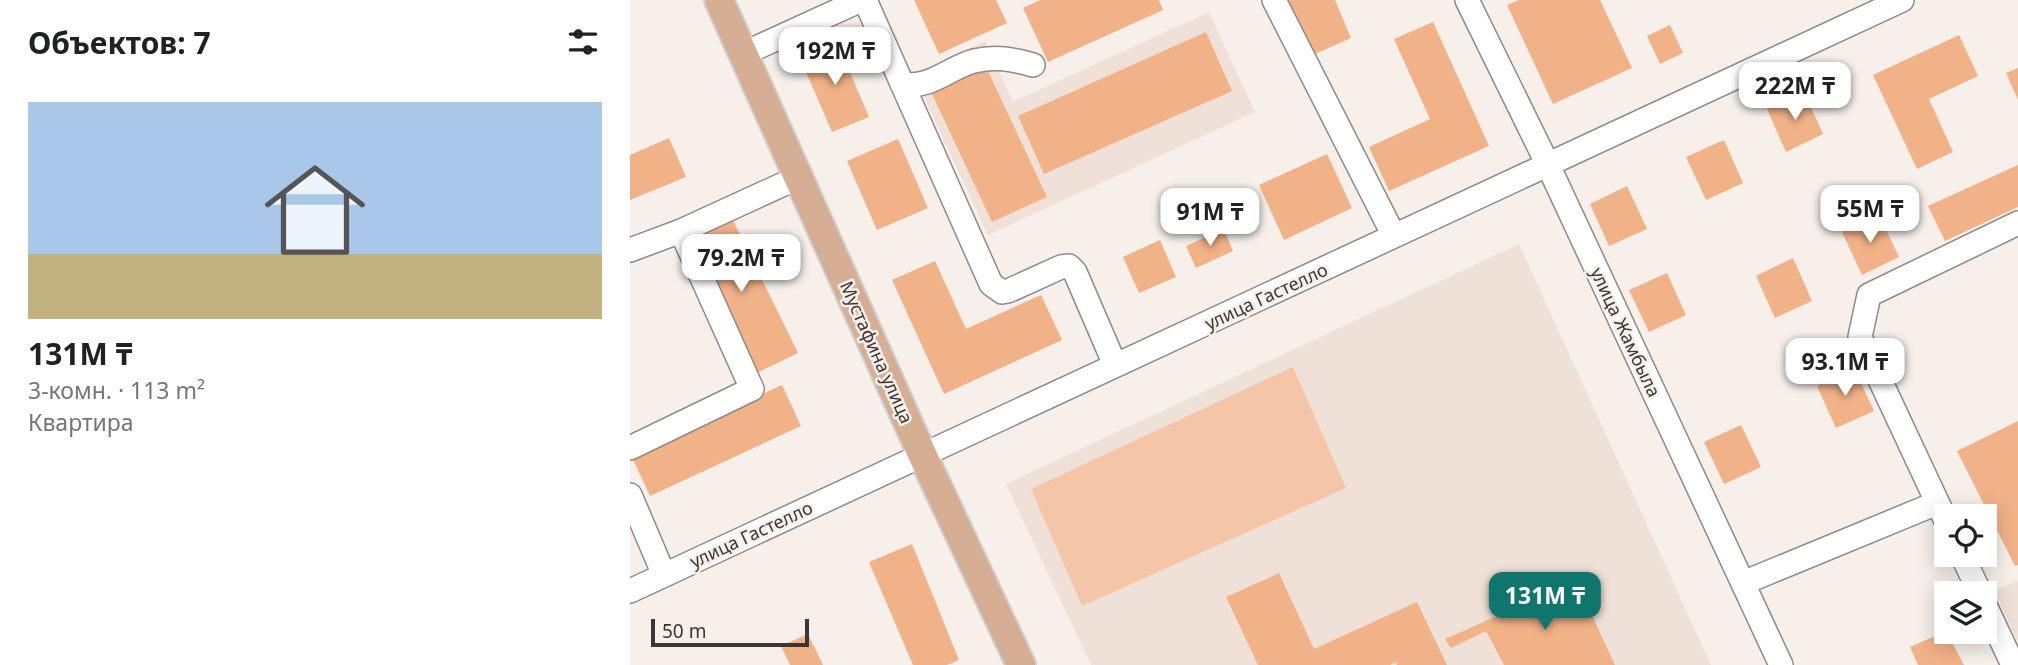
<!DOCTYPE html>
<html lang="ru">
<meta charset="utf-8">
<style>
:root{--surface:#fff;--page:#f6f6f6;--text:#202124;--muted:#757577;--accent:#0f766e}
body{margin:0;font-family:"Noto Sans",sans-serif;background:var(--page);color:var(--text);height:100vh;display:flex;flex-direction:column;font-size:26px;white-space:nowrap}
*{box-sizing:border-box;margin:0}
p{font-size:23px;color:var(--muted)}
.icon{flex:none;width:38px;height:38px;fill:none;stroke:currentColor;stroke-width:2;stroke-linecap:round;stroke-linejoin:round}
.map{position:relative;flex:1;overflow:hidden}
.panel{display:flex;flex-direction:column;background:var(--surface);width:630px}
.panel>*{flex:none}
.fabs{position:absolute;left:1304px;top:504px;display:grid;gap:14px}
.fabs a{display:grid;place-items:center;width:63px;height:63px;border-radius:0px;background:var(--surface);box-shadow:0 4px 18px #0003;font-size:35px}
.scale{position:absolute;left:21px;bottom:18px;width:158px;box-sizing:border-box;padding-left:7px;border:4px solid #393634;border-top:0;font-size:19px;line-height:24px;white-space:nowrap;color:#393634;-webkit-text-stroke:5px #f6efea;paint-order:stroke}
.price{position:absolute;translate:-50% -60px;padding:0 16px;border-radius:14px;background:#fff;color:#222;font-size:23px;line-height:46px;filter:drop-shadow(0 2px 4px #0008)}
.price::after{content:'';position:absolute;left:50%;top:42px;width:21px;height:16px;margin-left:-10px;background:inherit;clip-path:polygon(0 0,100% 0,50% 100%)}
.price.selected{background:var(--accent);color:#fff}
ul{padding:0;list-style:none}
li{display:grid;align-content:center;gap:14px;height:371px;padding:0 28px}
li span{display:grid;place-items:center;height:217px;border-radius:0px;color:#555}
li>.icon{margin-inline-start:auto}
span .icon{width:126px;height:126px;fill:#fffc;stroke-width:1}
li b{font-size:30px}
h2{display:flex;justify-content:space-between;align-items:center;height:84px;padding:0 28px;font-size:30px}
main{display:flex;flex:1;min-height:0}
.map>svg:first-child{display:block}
.built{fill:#f0e1d8}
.green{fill:#f4c5a6}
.building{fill:#f2b288}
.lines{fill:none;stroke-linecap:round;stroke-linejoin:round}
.minor-casing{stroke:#908a86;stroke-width:26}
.major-casing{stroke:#cfcfce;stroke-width:32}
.minor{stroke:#fff;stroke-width:23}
.major{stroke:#d6ae93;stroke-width:28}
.labels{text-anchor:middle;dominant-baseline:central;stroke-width:5;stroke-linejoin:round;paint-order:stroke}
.street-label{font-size:18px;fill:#393634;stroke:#f6efea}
</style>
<main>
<section class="panel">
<h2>Объектов: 7<svg class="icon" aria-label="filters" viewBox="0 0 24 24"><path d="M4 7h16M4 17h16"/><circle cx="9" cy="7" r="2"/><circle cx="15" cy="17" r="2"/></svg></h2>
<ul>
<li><span style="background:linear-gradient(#a9c7e8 70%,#c2b280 0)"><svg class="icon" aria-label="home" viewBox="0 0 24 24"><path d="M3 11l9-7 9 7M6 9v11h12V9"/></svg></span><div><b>131M ₸</b><p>3-комн. · 113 m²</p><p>Квартира</p></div></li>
</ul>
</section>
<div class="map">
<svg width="1388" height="665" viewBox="0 0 1388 665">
<rect width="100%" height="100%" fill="#f6efea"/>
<path class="built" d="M 579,12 L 625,112 L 358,235 L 283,74 L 355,41 L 383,102 Z
M 889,244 L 1081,665 L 461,665 L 376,484 Z
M 1388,581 L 1388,643 L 1365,590 Z"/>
<path class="green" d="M 663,367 L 716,488 L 452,606 L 401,489 Z"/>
<path class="building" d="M 284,0 L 366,0 L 377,23 L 309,54 Z
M 410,0 L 529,0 L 533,10 L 418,62 L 393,8 Z
M 652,0 L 705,0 L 721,38 L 676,58 Z
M 889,0 L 970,0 L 1002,68 L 923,104 L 877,5 Z
M 803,22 L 859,146 L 759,191 L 739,147 L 800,119 L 764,39 Z
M 1040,25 L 1053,53 L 1030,64 L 1017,36 Z
M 576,32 L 602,91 L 414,174 L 388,116 Z
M 1329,35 L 1348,76 L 1299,99 L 1323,152 L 1287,169 L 1243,75 Z
M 207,42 L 239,117 L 202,132 L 170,58 Z
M 356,67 L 417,197 L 362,222 L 301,92 Z
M 1388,68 L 1388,100 L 1376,73 Z
M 1174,92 L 1193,134 L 1156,152 L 1137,109 Z
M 39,138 L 56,177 L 0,200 L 0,155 Z
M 268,139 L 298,208 L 247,230 L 217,161 Z
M 1094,140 L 1113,183 L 1076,200 L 1056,157 Z
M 697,154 L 722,208 L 654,240 L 629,185 Z
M 1388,165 L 1388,207 L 1315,241 L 1298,206 Z
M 997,186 L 1017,229 L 979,246 L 960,204 Z
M 99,212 L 168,353 L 123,375 L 55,233 Z
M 1249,215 L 1269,257 L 1232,275 L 1212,232 Z
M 594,229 L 603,251 L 566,268 L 556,246 Z
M 530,240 L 546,277 L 509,293 L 493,257 Z
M 1163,258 L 1182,301 L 1145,318 L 1126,276 Z
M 305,261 L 336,329 L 411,295 L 432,340 L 314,394 L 262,280 Z
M 1037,273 L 1056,315 L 1019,332 L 999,290 Z
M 1224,368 L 1244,411 L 1206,428 L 1187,386 Z
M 152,385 L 171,426 L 20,496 L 1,455 Z
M 1388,421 L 1388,565 L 1385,566 L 1327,451 Z
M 1111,425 L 1131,467 L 1094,484 L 1074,442 Z
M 282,544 L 329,660 L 317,665 L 283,665 L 239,562 Z
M 649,573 L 684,649 L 787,602 L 817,665 L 767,665 L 766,662 L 760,665 L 628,665 L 596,597 Z
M 946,581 L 985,665 L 874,665 L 856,631 L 821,648 L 815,639 Z
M 1316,631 L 1334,665 L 1288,665 L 1280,647 Z
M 178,634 L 193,665 L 160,665 L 151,646 Z"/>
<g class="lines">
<defs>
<path id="minor" d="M 235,0 L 361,284 L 372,292 L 378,291 L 431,267 L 439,266 L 445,272 L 485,365
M 644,0 L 764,236
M 837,0 L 918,165 L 1151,665
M 113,54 L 231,0
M 272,84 C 301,89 318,68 344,61 C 366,56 382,59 403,65
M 0,250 L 51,231
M 0,448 L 122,389 L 51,231 L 169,177
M 0,495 L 34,575
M 1316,521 L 1230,337 L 1239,295 L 1388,223
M 1332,555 L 1350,593
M 1113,583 L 1307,503
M 0,591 L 1272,0
M 1354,603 L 1383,665"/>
<path id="major" d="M 89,0 L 292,454 L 391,665"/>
</defs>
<use href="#minor" class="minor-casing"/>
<use href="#major" class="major-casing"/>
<use href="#minor" class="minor"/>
<use href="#major" class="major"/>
</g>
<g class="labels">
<g class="street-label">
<text transform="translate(636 296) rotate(-25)">улица Гастелло</text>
<text transform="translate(996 332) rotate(65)">улица Жамбыла</text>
<text transform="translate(247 352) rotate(66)">Мустафина улица</text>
<text transform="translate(121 534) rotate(-25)">улица Гастелло</text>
</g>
</g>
</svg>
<div class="fabs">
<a><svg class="icon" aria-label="locate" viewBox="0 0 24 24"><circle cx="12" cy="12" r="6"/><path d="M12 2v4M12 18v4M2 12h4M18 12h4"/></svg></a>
<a><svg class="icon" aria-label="layers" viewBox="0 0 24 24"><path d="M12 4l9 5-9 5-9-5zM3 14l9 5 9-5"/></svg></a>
</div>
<div class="scale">50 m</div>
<b class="price" style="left:205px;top:87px">192M ₸</b>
<b class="price" style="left:1165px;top:122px">222M ₸</b>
<b class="price" style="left:1240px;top:245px">55M ₸</b>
<b class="price" style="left:580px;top:248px">91M ₸</b>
<b class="price" style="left:111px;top:294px">79.2M ₸</b>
<b class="price" style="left:1215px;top:398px">93.1M ₸</b>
<b class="price selected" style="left:915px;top:632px">131M ₸</b>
</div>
</main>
